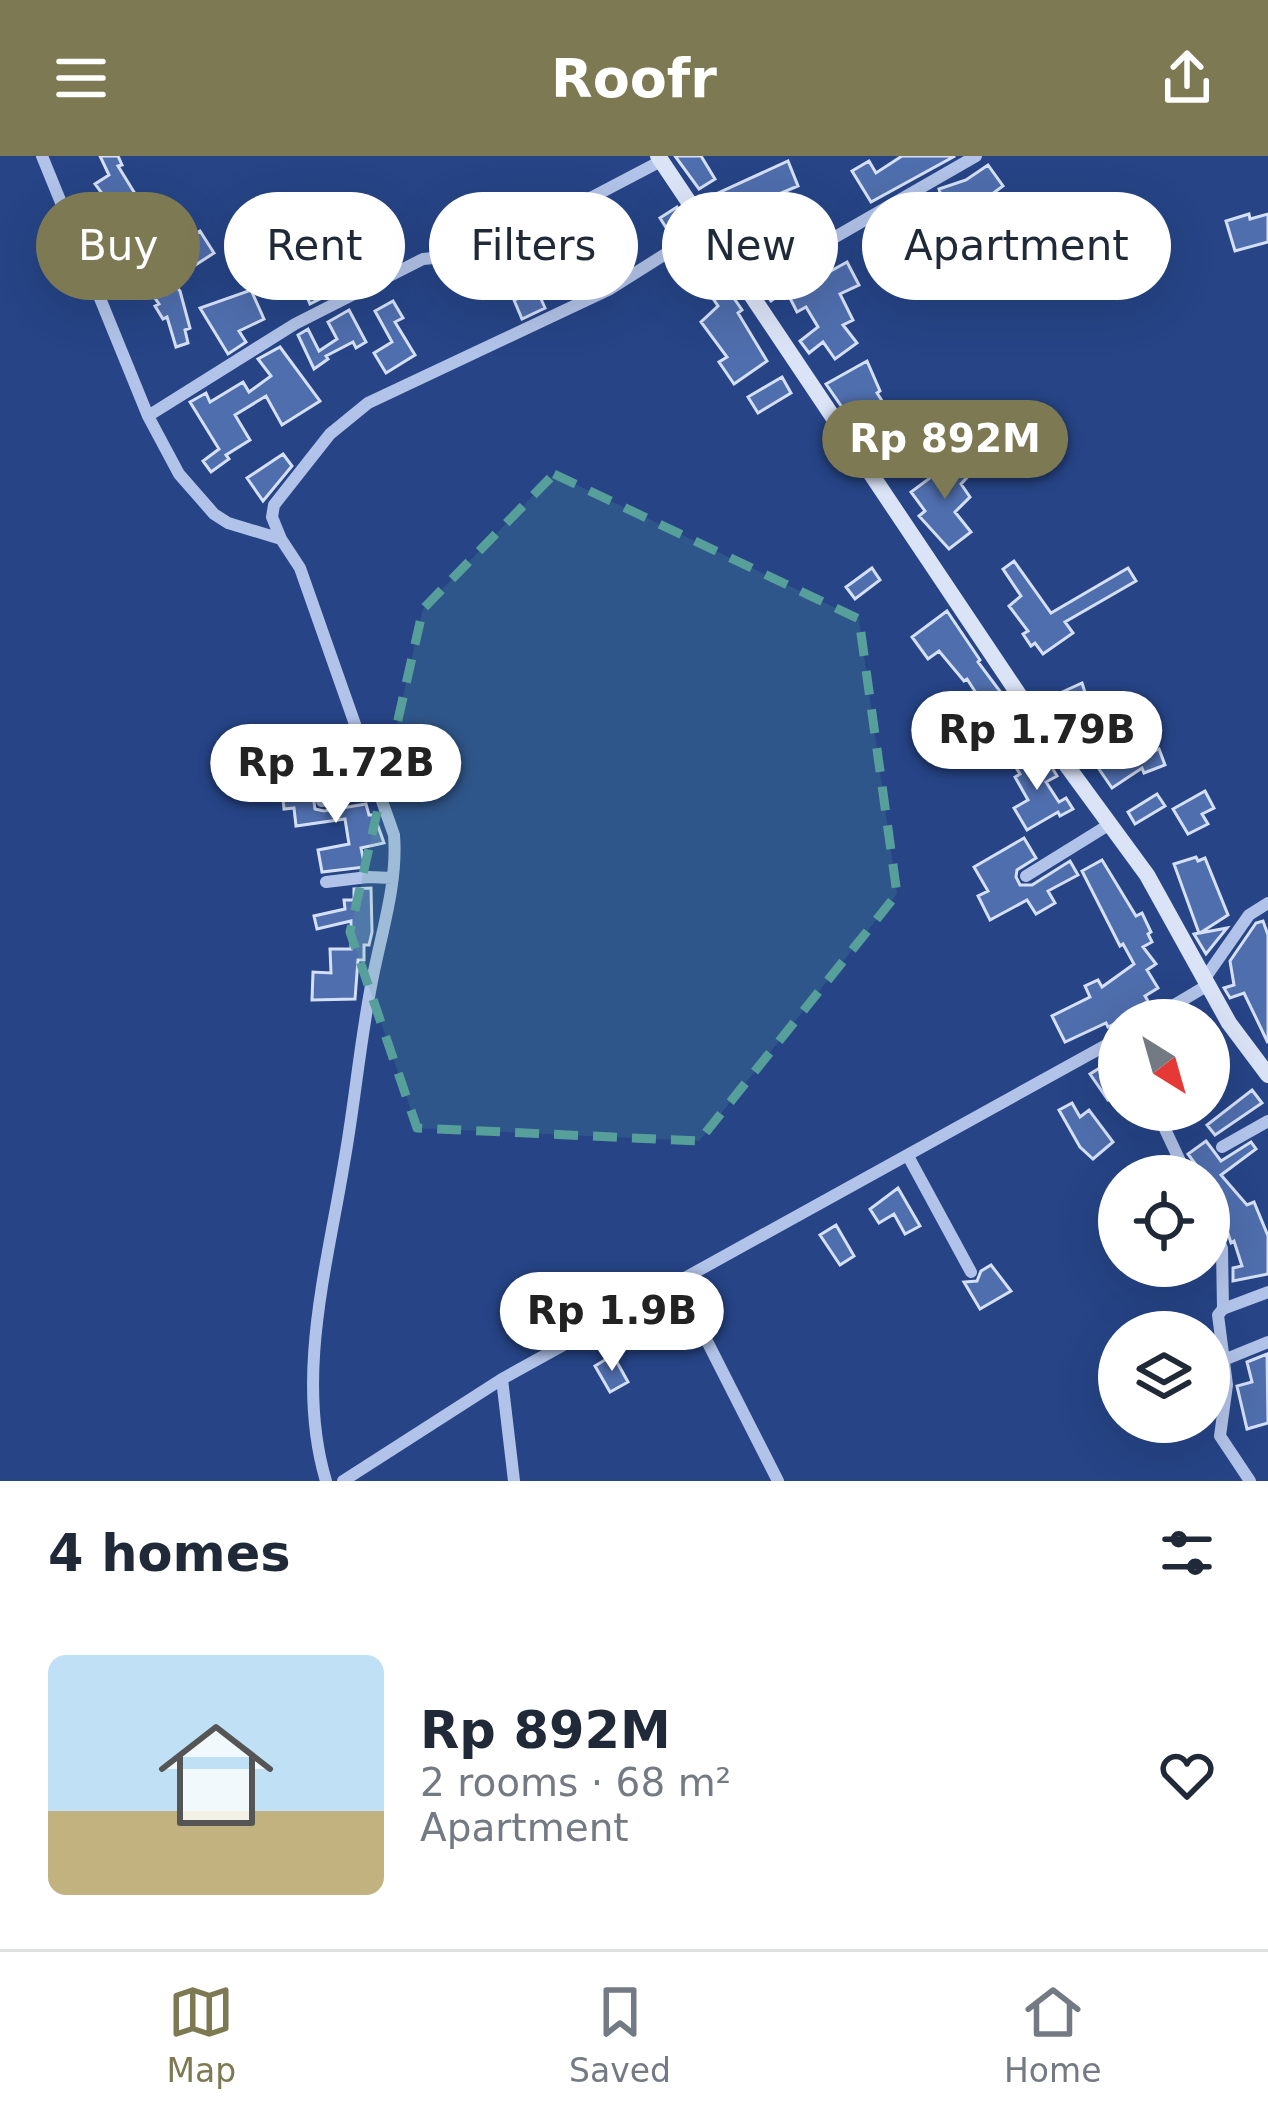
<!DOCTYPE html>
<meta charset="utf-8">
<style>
:root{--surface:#fff;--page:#f6f6f7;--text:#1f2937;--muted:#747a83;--line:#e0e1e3;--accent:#7d7a53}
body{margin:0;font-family:"DejaVu Sans",sans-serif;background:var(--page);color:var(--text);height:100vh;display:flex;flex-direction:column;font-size:45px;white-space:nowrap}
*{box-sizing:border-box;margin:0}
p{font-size:39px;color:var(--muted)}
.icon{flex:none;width:66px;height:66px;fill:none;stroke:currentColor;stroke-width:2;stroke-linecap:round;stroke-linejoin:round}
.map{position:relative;height:1325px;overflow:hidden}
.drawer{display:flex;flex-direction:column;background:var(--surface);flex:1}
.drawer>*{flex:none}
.hud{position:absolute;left:36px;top:36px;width:1197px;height:108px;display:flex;gap:24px}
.needle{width:78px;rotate:143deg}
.tools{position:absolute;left:1098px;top:843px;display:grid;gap:24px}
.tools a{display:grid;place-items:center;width:132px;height:132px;border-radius:50%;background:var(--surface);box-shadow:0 12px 48px #0002;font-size:60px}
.price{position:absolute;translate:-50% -102px;padding:0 27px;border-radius:42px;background:#fff;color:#222;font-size:39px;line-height:78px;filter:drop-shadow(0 3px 6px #0008)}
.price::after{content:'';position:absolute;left:50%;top:72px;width:36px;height:27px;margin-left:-18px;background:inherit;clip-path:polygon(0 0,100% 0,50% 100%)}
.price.active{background:var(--accent);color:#fff}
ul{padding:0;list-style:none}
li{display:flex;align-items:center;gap:36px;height:300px;padding:0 48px}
li span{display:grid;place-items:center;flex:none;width:336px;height:240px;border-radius:18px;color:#555}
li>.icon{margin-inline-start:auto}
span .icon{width:144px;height:144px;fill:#fffc;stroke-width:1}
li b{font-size:51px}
h2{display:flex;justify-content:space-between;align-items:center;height:144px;padding:0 48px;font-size:51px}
.pill{padding:0 42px;border-radius:54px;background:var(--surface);box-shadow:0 12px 48px #0002;font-size:42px;line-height:108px}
.pill.active{background:var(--accent);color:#fff}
header{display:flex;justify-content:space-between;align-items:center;height:156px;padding:0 48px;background:var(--accent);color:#fff;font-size:54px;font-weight:700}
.tabs{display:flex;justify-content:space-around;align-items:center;height:168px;border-top:3px solid var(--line);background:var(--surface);font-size:33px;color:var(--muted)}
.tabs a{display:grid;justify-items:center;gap:6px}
.tabs .active{color:var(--accent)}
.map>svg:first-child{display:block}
.building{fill:#4f6ead;stroke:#d5e0f6;stroke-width:3}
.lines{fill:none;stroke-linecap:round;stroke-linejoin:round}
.street{stroke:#b1c3e8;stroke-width:12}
.secondary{stroke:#dbe4f7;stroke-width:16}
.marked{fill:#579f9a;fill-opacity:0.2;stroke:#579f9a;stroke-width:9;stroke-dasharray:24 15;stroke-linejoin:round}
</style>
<header><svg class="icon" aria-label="menu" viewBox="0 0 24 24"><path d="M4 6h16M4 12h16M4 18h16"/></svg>Roofr<svg class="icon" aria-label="share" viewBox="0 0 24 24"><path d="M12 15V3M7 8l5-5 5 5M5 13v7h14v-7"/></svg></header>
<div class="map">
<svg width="1268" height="1325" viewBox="0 0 1268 1325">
<rect width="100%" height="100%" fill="#264486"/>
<path class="building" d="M 100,0 L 118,0 L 122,9 L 118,10 L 134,36 L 112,51 L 95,28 L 109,19 Z
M 675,0 L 701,0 L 715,23 L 699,33 Z
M 902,0 L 955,0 L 871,46 L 852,15 L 869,5 L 876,17 Z
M 788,5 L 798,30 L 779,38 L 794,64 L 808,56 L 819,73 L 794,90 L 791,84 L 766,97 L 751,68 L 737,76 L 716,38 Z
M 988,9 L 1003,30 L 980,47 L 946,57 L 939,33 L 966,24 Z
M 677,51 L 690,70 L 672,81 L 660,62 Z
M 1088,58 L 1098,79 L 1074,90 L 1064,69 Z
M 1249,58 L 1250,63 L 1268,58 L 1268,86 L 1235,95 L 1226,65 Z
M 908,64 L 916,77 L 943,65 L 955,92 L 942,99 L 935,84 L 902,104 L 886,77 Z
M 200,75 L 214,97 L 194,110 L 180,88 Z
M 374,85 L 385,101 L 348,117 L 353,126 L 310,148 L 300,124 L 325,114 L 353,91 L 356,97 Z
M 708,98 L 734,136 L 731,138 L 742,154 L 738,157 L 767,205 L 734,228 L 719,206 L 727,201 L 701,166 L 718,150 L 705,131 L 696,138 L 686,126 L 701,113 L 696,106 Z
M 847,106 L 859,129 L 840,138 L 853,164 L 843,169 L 857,187 L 835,203 L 823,186 L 809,197 L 800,185 L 818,171 L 806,151 L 797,156 L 786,134 L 771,145 L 761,131 L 793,116 L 796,122 L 825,108 L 829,116 Z
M 163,116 L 180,135 L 190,172 L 185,174 L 188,187 L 176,191 L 167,161 L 163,163 L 155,150 L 159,148 L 145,128 Z
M 251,134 L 264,163 L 239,175 L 246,186 L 228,198 L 200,152 Z
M 537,134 L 545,152 L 522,163 L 514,144 Z
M 393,145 L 403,162 L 395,166 L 415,199 L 386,217 L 374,197 L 392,186 L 375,155 Z
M 349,154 L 366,186 L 356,192 L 353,186 L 326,200 L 328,203 L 314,213 L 298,179 L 308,173 L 319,195 L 337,183 L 328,166 Z
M 280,191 L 320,245 L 282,269 L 266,240 L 235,259 L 250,284 L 226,299 L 229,303 L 211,316 L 203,305 L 219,293 L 190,246 L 206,237 L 210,246 L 243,226 L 249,236 L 271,220 L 258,203 Z
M 867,205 L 880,235 L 877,237 L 892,260 L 899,255 L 913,276 L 889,293 L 870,267 L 861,273 L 849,255 L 846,257 L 826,228 Z
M 782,221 L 791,237 L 758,257 L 748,241 Z
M 283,298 L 292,310 L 263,345 L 247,322 Z
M 968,302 L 976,312 L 961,328 L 970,341 L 955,356 L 971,376 L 949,393 L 919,360 L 925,355 L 911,336 L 950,307 L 955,313 Z
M 1014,405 L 1051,457 L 1128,412 L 1136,425 L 1065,466 L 1073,477 L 1043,498 L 1035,487 L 1031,490 L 1023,478 L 1028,475 L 1009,450 L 1021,440 L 1003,413 Z
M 872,412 L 880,424 L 855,443 L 846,431 Z
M 947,455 L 980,504 L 978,506 L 1008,546 L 991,560 L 967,523 L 964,525 L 939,495 L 928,503 L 912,481 Z
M 1082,527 L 1093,561 L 1102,557 L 1132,603 L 1159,593 L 1165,609 L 1144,617 L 1142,612 L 1112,632 L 1079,584 L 1071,588 L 1064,574 L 1073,570 L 1065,551 L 1051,557 L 1045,544 Z
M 1021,595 L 1033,614 L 1048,605 L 1057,620 L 1046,626 L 1059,646 L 1066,642 L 1073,653 L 1060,660 L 1058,656 L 1027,674 L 1014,652 L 1028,644 L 1015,621 L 1020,618 L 1010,602 Z
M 309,611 L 315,653 L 324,655 L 366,648 L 369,659 L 374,659 L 384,687 L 361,692 L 365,711 L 322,716 L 318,694 L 349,688 L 345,663 L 296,670 L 294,652 L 284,653 L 283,643 L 298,640 L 297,612 Z
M 1205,635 L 1214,652 L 1202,658 L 1208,668 L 1188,678 L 1173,653 Z
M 1157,638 L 1165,650 L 1135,668 L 1128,656 Z
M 1024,682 L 1036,702 L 1017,714 L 1016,721 L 1020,729 L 1032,729 L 1070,705 L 1078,719 L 1048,735 L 1055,747 L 1036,758 L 1027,744 L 990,764 L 978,740 L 988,735 L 974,711 Z
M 1196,701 L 1198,705 L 1205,702 L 1228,759 L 1200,777 L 1227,772 L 1206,798 L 1194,778 L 1199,777 L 1174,708 Z
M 1102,704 L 1136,760 L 1142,757 L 1151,776 L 1148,778 L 1152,786 L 1143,791 L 1156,808 L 1147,814 L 1158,832 L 1145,840 L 1148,845 L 1118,866 L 1108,871 L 1106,867 L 1065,886 L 1052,860 L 1090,841 L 1085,830 L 1098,824 L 1102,831 L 1134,808 L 1123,788 L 1120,790 L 1082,715 Z
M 371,732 L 372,776 L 369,789 L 364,789 L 364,804 L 358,804 L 355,843 L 312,844 L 313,816 L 331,817 L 330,793 L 351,793 L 351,765 L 317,773 L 314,760 L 345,753 L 344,744 L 354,744 L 354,733 Z
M 1263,765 L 1268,779 L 1268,887 L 1244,837 L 1230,842 L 1224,832 L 1234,829 L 1230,805 L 1256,767 Z
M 1119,900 L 1119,937 L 1108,944 L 1090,918 Z
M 1252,934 L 1262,947 L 1215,979 L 1207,969 Z
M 1072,947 L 1080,961 L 1089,954 L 1113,986 L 1093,1003 L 1080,991 L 1059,954 Z
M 1206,985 L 1221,1005 L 1251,986 L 1256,993 L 1221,1019 L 1247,1049 L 1254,1046 L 1268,1080 L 1268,1118 L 1233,1125 L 1233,1112 L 1242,1110 L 1234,1085 L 1231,1087 L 1225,1068 L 1209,1048 L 1209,1020 L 1204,1020 L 1188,998 Z
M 898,1032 L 920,1070 L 905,1078 L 894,1058 L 879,1067 L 870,1053 Z
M 836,1069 L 854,1100 L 840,1109 L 820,1079 Z
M 991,1109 L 1011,1135 L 980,1153 L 964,1126 L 977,1125 L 981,1115 Z
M 1267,1198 L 1268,1267 L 1247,1273 L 1237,1230 L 1252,1226 L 1247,1206 Z
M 613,1199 L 628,1226 L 610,1236 L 595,1210 Z"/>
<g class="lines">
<path class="street" d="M 42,0 L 148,260 L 179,318 L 214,358 L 228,367 L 281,383 L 300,412 L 394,679 C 398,727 381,778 372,825 C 360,885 355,946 344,1007 C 327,1111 295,1221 326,1325
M 741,128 L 830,84 L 976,0
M 148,260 L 295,168 L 423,103 L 434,102 L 455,113 L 661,5
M 281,383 L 272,361 L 274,349 L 330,278 L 368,247 L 610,133 L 705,73
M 322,645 L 380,635
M 1026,720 L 1110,668
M 326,726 L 368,721 L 392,722
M 1205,822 L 1249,759 L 1268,747
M 1149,864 L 1208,829
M 1156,954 L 1187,1020
M 1222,991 L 1268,965
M 908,1000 L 971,1116
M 1209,1065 L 1222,1092 L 1223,1153
M 678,1128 L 778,1325
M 1209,1210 L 1268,1186
M 502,1223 L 514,1325
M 343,1325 L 502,1223 L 1119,882
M 1250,1325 L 1220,1280 L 1227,1229 L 1218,1159 L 1223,1153 L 1268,1136"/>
<path class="secondary" d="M 658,0 L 1062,603 L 1147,719 L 1229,867 L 1268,919"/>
</g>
<path class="marked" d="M 554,318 L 859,463 L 897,738 L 699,985 L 417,972 L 350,776 L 423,453 Z"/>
</svg>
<div class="tools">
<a><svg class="needle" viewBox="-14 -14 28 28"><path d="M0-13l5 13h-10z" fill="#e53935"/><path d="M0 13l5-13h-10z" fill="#747a83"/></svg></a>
<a><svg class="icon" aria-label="locate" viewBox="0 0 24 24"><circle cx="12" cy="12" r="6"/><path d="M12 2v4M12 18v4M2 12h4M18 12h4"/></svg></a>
<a><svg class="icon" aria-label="layers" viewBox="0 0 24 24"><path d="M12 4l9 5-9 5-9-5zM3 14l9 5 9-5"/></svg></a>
</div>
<b class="price active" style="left:945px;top:346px">Rp 892M</b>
<b class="price" style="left:1037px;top:637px">Rp 1.79B</b>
<b class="price" style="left:336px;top:670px">Rp 1.72B</b>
<b class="price" style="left:612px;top:1218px">Rp 1.9B</b>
<div class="hud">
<a class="pill active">Buy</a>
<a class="pill">Rent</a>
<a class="pill">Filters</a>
<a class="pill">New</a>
<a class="pill">Apartment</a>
</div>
</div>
<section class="drawer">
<h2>4 homes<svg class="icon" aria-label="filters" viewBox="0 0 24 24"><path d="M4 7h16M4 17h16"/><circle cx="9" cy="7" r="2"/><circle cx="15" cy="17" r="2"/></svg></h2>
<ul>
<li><span style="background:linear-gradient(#bfe0f5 65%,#c2b280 0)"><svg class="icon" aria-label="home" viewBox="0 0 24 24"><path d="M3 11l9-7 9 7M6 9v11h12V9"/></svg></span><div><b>Rp 892M</b><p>2 rooms · 68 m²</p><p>Apartment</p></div><svg class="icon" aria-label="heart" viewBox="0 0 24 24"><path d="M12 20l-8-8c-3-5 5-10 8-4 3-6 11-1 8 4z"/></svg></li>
</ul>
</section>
<nav class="tabs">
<a class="active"><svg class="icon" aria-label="map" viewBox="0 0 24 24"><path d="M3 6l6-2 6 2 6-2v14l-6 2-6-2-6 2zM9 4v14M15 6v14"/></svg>Map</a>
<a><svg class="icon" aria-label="saved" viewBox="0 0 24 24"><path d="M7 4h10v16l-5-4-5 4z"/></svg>Saved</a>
<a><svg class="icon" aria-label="home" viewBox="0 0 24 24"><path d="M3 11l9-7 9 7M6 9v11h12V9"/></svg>Home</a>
</nav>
